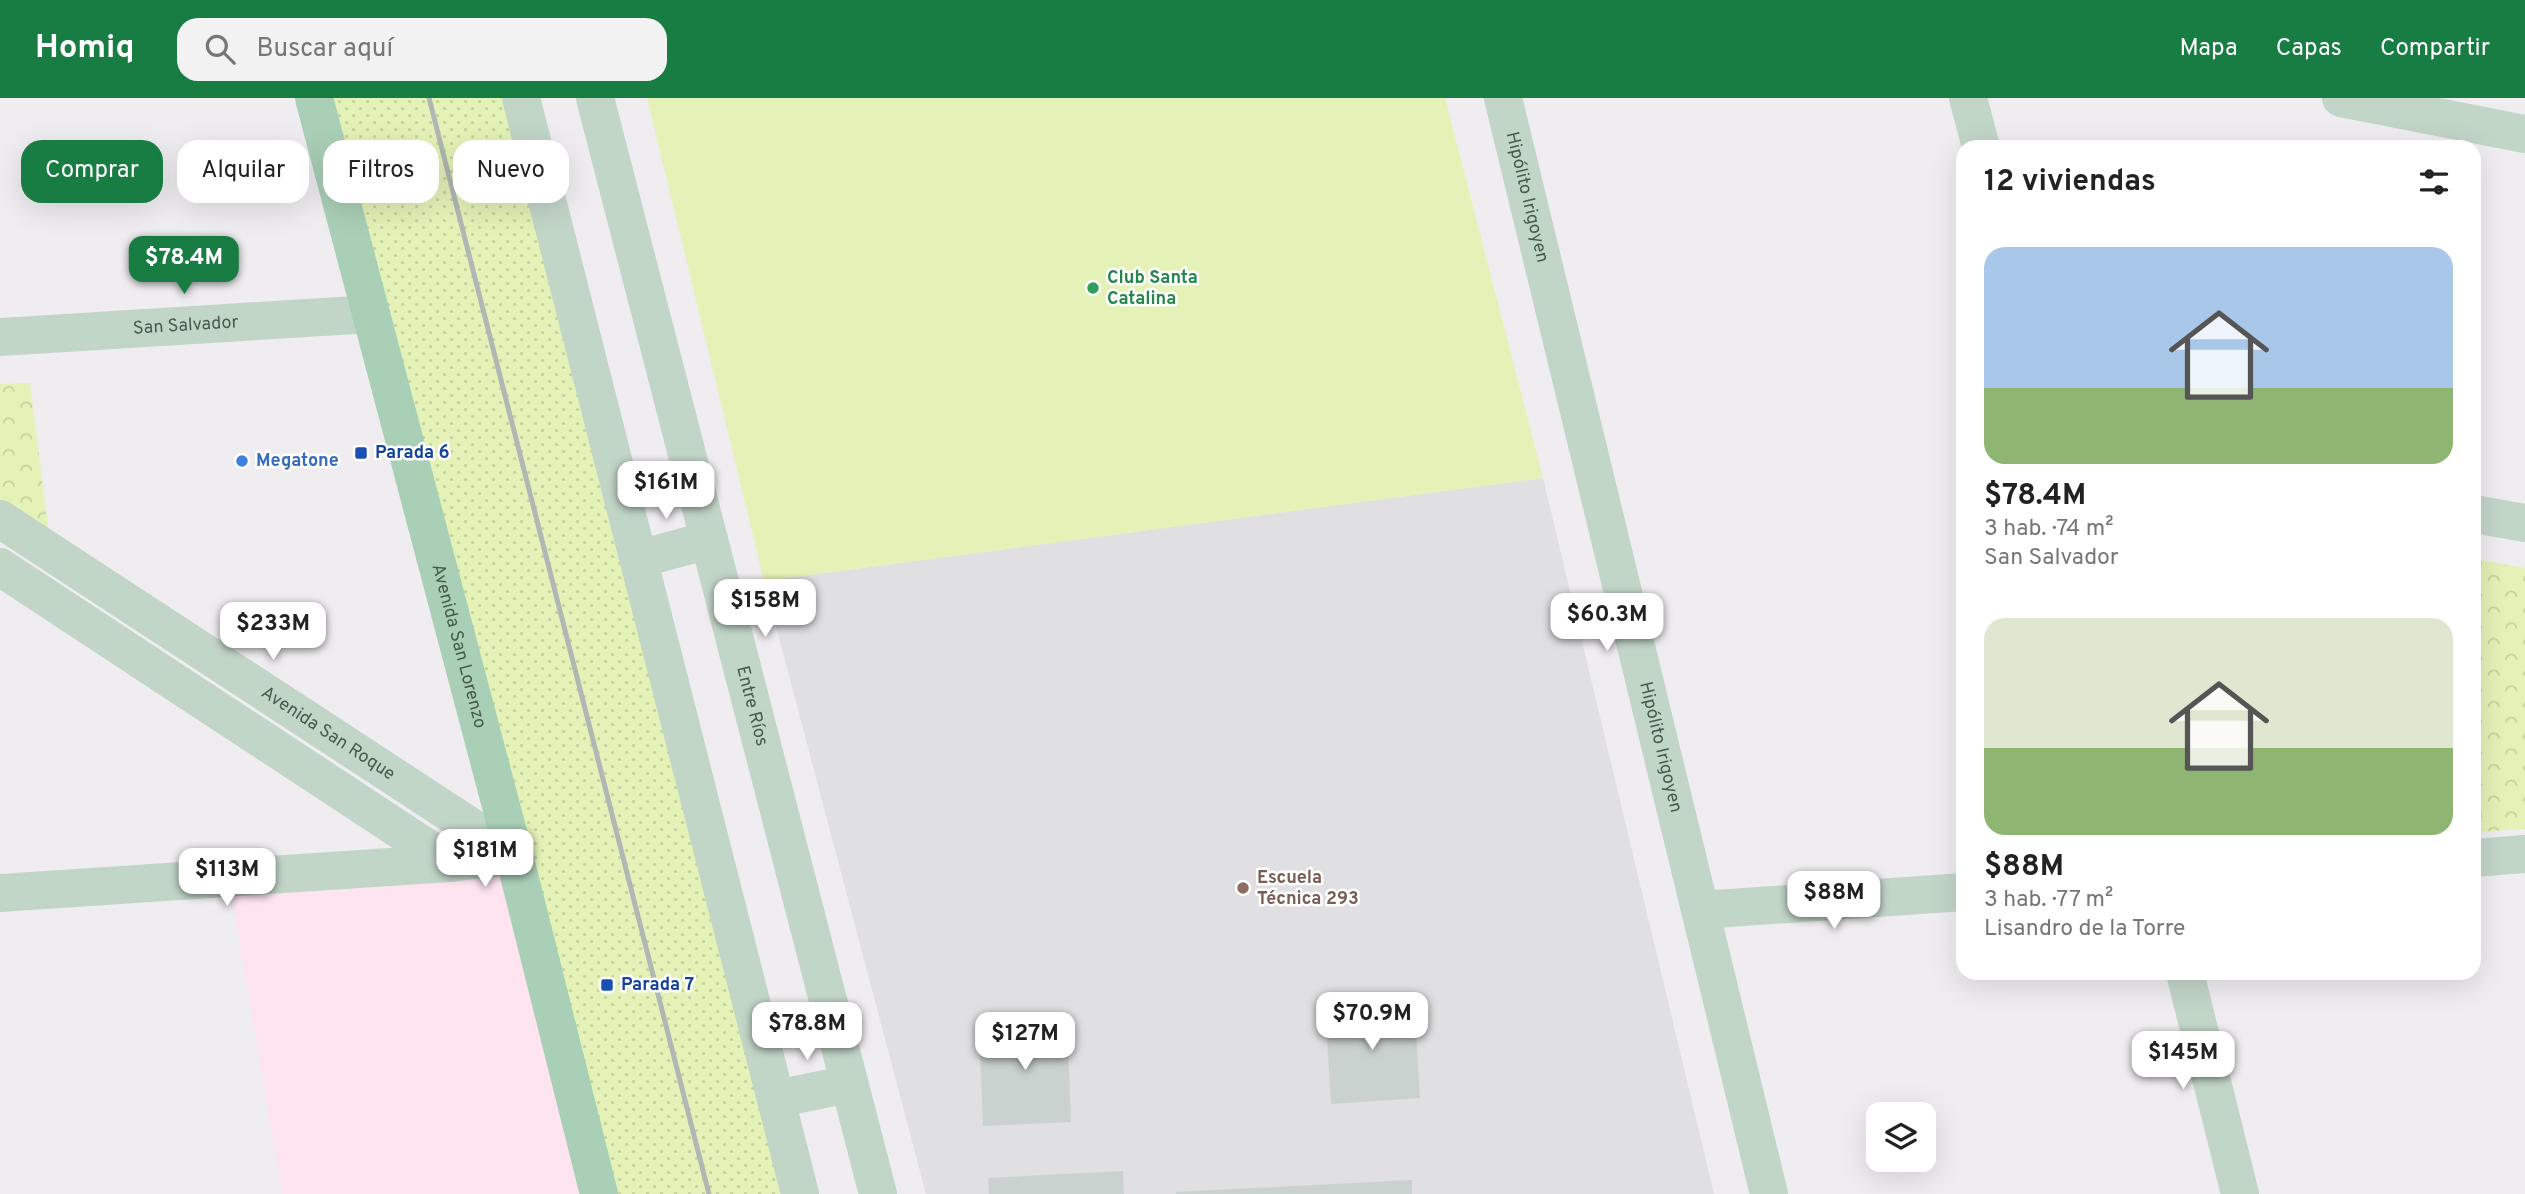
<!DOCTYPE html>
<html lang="es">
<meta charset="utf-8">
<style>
:root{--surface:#fff;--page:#f2f2f2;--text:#222;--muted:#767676;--accent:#187d42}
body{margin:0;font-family:Overpass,sans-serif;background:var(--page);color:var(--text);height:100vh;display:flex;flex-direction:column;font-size:26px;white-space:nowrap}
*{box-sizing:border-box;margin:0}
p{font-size:23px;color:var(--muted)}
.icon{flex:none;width:38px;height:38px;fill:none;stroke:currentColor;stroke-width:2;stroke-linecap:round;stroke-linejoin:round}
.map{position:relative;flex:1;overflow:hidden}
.side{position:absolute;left:1956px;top:42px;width:525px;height:840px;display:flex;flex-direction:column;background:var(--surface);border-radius:21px;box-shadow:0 7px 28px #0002}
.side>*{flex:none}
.banner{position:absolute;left:21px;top:42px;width:665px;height:63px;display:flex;gap:14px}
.controls{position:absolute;left:1866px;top:1004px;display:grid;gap:14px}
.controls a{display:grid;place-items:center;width:70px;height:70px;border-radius:14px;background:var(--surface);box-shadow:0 7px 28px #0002;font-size:35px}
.price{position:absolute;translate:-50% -60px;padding:0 16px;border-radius:14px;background:#fff;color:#222;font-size:23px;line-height:46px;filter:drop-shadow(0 2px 4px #0008)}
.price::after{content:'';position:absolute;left:50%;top:42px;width:21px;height:16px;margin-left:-10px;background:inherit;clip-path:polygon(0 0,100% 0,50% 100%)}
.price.on{background:var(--accent);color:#fff}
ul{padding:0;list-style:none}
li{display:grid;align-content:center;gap:14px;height:371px;padding:0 28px}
li span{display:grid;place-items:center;height:217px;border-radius:21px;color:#555}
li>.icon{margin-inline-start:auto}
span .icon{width:126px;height:126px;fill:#fffc;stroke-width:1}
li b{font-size:30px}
h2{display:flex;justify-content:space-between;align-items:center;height:84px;padding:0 28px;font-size:30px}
.chip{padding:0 24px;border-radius:21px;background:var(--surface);box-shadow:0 7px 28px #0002;font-size:24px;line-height:63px}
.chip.on{background:var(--accent);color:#fff}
header{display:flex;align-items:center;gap:42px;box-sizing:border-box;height:98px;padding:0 35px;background:var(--accent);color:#fff}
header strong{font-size:33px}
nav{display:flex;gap:38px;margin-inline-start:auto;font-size:24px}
.search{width:490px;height:63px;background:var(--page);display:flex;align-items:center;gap:18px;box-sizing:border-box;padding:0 24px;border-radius:21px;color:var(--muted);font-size:26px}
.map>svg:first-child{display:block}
.commercial{fill:#fde4ef}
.education{fill:#e0dfe1}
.grass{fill:url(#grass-dots)}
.forest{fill:url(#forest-crowns)}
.pitch{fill:#e4f2b7}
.building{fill:#c9d2cf}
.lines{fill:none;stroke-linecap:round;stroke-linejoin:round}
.minor{stroke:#c2d6c8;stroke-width:38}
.tertiary{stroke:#c2d6c8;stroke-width:38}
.primary{stroke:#aacfb7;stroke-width:38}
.rail{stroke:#afb8b3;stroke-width:5}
.leisure-dot{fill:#2e9e5b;stroke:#fff;stroke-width:2.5}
.transit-dot{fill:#1a4fb4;stroke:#fff;stroke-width:2.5}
.shop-dot{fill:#3f7fe0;stroke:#fff;stroke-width:2.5}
.education-dot{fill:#8d6e63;stroke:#fff;stroke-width:2.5}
.labels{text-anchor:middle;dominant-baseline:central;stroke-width:5;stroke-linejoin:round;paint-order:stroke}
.street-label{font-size:18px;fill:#445c4c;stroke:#fff}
.leisure-label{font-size:18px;font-weight:bold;fill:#27864d;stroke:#fff;text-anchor:start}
.transit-label{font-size:18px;font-weight:bold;fill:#164399;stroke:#fff;text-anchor:start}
.shop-label{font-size:18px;font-weight:bold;fill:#366cbe;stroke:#fff;text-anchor:start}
.education-label{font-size:18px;font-weight:bold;fill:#785e54;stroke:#fff;text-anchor:start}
</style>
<header>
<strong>Homiq</strong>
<div class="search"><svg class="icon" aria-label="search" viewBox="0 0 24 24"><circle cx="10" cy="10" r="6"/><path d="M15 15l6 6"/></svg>Buscar aquí</div>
<nav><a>Mapa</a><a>Capas</a><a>Compartir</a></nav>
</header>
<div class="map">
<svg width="2525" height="1096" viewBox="0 0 2525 1096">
<defs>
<pattern id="grass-dots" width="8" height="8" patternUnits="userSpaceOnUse" patternTransform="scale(1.75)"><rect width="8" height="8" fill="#e4f2b7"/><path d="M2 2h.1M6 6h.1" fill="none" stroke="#c5d29f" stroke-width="1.8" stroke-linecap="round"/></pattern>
<pattern id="forest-crowns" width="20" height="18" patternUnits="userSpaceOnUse" patternTransform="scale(1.75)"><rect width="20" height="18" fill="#e4f2b7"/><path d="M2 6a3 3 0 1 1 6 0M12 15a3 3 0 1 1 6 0" fill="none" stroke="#c5d29f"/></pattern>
</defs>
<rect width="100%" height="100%" fill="#f0edf0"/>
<path class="commercial" d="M 514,757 L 602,1096 L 282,1096 L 229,780 Z"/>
<path class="education" d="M 1543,380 L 1714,1096 L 926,1096 L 764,483 Z"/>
<path class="grass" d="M 314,0 L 521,0 L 800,1096 L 599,1096 Z"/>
<path class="forest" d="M 30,285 L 49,437 L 0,406 L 0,286 Z
M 2475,461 L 2525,470 L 2525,731 L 2475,734 Z"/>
<path class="pitch" d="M 647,0 L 1445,0 L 1543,380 L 764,483 Z"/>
<path class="building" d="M 1414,902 L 1420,1000 L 1331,1006 L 1325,908 Z
M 1067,921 L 1071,1024 L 983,1028 L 979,925 Z
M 1123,1073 L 1124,1096 L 989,1096 L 988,1080 Z
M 1412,1082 L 1412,1096 L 1176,1096 L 1176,1094 Z"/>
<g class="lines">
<g class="minor">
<path id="s1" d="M 1503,0 L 1769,1096"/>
<path d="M 1968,0 L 1981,49"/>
<path id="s2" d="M 0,239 L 371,216"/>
<path d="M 2474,416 L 2525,425"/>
<path d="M 2474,760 L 2525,756"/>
<path d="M 0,795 L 450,765"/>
<path d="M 1700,812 L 1964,794"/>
<path d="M 2185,875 L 2240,1096"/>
</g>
<g class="tertiary">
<path d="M 521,0 L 800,1096"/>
<path id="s3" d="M 595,0 L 878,1096"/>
<path d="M 2341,0 L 2525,36"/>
<path id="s4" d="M 0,421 L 514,757"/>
<path d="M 639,461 L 709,442"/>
<path d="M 0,469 L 450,765 L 514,757"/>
<path d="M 776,1001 L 849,986"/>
</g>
<path class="primary" id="s5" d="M 314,0 L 514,757 L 599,1096"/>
<path class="rail" d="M 429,0 L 709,1096"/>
</g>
<circle class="leisure-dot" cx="1093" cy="190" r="7"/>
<g class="transit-dot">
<rect x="354" y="348" width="14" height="14" rx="3.5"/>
<rect x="600" y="880" width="14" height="14" rx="3.5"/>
</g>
<circle class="shop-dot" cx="242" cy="363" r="7"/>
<circle class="education-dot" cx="1243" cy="790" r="7"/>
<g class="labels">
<g class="street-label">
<text stroke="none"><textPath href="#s1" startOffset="102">Hipólito Irigoyen</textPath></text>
<text stroke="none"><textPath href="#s2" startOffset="186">San Salvador</textPath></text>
<text stroke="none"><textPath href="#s5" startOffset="567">Avenida San Lorenzo</textPath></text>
<text stroke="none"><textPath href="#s3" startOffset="628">Entre Ríos</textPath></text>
<text stroke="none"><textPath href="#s4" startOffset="392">Avenida San Roque</textPath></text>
<text stroke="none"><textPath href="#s1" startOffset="668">Hipólito Irigoyen</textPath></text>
</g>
<g class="leisure-label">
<text x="1107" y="180">Club Santa<tspan x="1107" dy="21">Catalina</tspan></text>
</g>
<g class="transit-label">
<text x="375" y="355">Parada 6</text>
<text x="621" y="887">Parada 7</text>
</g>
<g class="shop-label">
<text x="256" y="363">Megatone</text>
</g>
<g class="education-label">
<text x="1257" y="780">Escuela<tspan x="1257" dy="21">Técnica 293</tspan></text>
</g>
</g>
</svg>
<div class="controls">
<a><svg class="icon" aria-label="layers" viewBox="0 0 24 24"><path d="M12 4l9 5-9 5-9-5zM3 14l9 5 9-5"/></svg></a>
</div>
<b class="price on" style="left:184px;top:198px">$78.4M</b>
<b class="price" style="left:666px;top:423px">$161M</b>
<b class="price" style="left:765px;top:541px">$158M</b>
<b class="price" style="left:1607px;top:555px">$60.3M</b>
<b class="price" style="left:273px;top:564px">$233M</b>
<b class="price" style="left:485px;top:791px">$181M</b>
<b class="price" style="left:227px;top:810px">$113M</b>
<b class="price" style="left:1834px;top:833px">$88M</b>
<b class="price" style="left:1372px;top:954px">$70.9M</b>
<b class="price" style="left:807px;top:964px">$78.8M</b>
<b class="price" style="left:1025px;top:974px">$127M</b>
<b class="price" style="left:2183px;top:993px">$145M</b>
<div class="banner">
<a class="chip on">Comprar</a>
<a class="chip">Alquilar</a>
<a class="chip">Filtros</a>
<a class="chip">Nuevo</a>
</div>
<section class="side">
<h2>12 viviendas<svg class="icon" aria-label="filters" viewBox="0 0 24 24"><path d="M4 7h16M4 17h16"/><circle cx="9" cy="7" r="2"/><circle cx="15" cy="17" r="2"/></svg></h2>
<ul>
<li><span style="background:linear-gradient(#a9c7e8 65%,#8fb573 0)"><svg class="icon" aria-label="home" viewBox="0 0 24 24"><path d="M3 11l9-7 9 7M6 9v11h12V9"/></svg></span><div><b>$78.4M</b><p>3 hab. · 74 m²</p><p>San Salvador</p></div></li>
<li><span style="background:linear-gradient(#dfe7d0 60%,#8fb573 0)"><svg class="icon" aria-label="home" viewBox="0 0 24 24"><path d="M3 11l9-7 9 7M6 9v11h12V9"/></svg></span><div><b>$88M</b><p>3 hab. · 77 m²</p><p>Lisandro de la Torre</p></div></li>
</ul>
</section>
</div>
